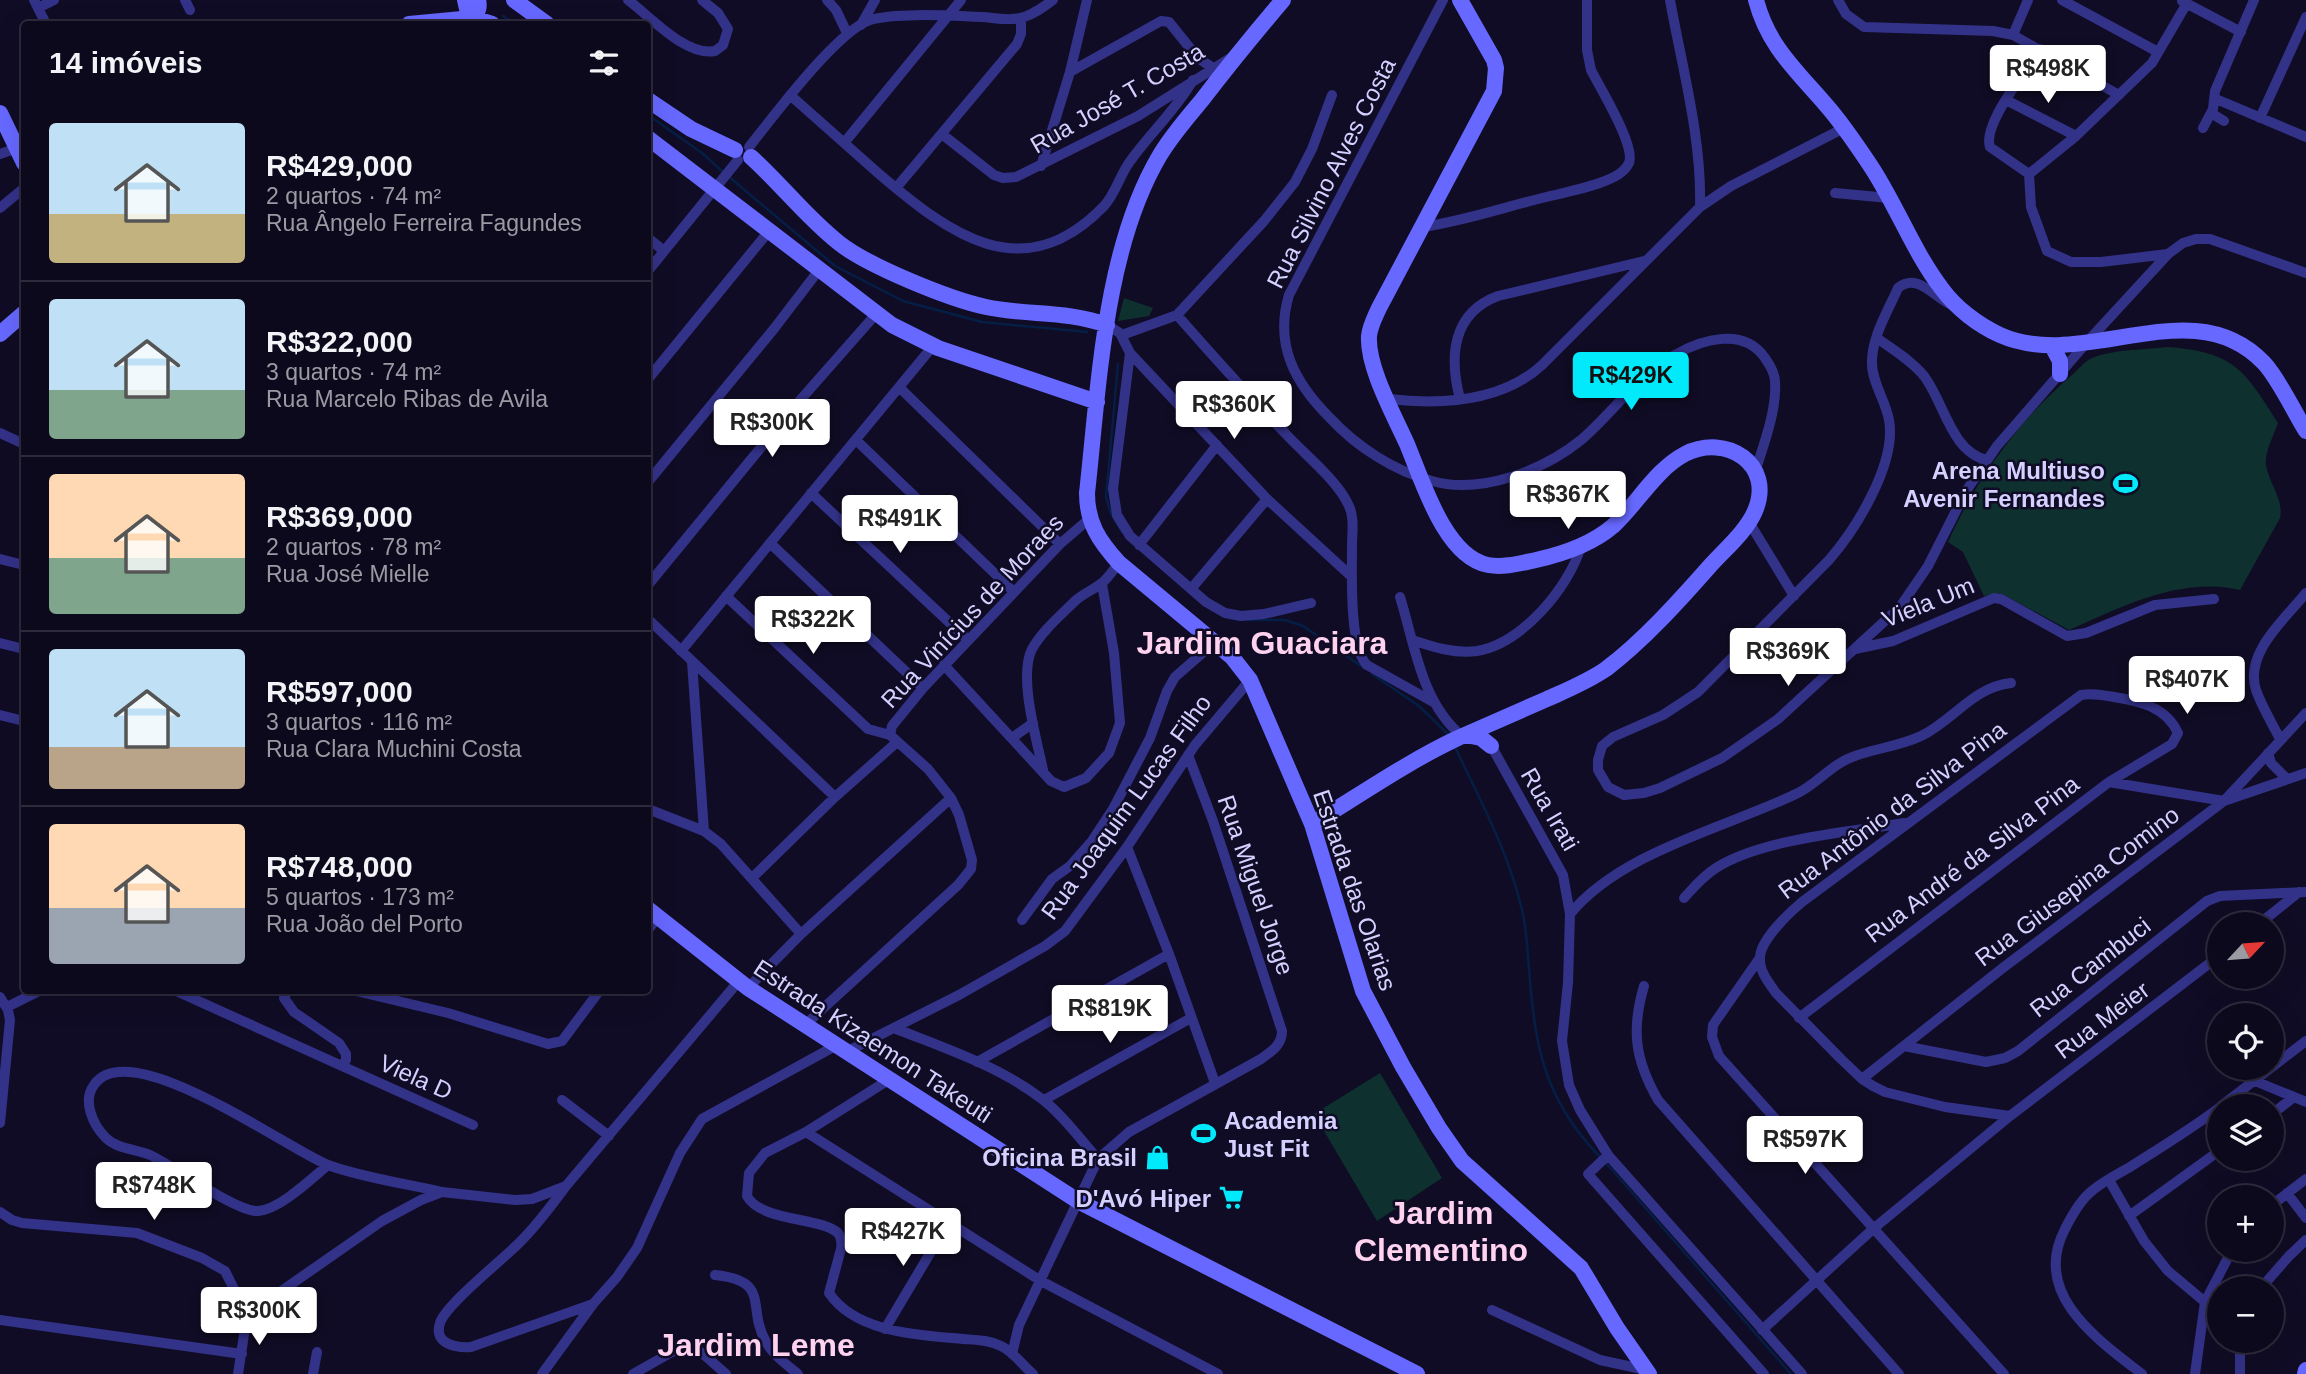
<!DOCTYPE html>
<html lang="pt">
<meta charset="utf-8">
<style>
:root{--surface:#0c091c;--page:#1a1729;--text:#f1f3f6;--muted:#9a9aa3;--line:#2c2a3b;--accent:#00eafb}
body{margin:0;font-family:Arial,sans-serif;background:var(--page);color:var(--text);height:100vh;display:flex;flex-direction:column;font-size:26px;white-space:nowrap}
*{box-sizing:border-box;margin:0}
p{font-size:23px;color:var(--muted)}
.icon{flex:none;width:38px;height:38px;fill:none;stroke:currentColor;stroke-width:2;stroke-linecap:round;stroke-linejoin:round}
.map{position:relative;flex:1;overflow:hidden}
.panel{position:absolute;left:21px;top:21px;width:630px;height:973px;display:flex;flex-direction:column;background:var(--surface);border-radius:7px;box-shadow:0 7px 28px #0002,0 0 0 2px var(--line)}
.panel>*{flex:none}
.needle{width:46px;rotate:64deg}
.buttons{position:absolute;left:2207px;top:912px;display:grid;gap:14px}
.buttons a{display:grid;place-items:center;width:77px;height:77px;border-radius:50%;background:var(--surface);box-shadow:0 7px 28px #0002,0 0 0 2px var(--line);font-size:35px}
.price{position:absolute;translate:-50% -60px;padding:0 16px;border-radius:7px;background:#fff;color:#222;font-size:23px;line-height:46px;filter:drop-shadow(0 2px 4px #0008)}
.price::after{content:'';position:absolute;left:50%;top:42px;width:21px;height:16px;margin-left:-10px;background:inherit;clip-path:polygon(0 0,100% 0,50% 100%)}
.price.selected{background:var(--accent);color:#111}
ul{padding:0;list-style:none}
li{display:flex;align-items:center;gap:21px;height:175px;padding:0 28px}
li+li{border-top:2px solid var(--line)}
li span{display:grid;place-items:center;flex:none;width:196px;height:140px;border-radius:7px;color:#555}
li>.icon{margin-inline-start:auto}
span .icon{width:84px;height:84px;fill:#fffc;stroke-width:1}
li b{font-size:30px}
h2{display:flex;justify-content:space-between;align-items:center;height:84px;padding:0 28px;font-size:30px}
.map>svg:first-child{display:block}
.green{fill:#0e302e}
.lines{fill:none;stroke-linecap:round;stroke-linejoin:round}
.stream{stroke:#051e46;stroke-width:2.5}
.street{stroke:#333289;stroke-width:10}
.secondary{stroke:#6768ff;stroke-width:16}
.labels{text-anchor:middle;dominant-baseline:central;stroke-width:5;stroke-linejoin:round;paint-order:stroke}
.street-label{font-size:24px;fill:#d4d0ff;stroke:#100c25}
.poi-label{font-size:24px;font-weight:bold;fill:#d4d0ff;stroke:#100c25;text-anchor:end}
.district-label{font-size:32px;font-weight:bold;fill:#ffd2f0;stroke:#100c25}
</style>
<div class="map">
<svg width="2306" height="1374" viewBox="0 0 2306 1374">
<rect width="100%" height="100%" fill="#100c25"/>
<path class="green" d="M 1124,298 L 1153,308 L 1149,316 L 1118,321 Z
M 2167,347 C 2234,352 2244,369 2278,423 C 2274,435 2264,453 2266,465 C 2269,484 2284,499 2280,518 L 2240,590 C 2181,576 2121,607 2069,630 L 2004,595 L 1998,593 L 1984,596 L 1963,552 L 1948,542 C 1976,479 2019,420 2072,375 C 2079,369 2085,361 2092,358 C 2114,349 2144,350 2167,347 Z
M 1380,1073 L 1442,1178 L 1377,1221 L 1314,1114 Z"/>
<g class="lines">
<path class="stream" d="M 503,16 L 515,24
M 648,115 L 702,153 L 723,172
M 728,176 L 835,266 L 903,301 L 982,322 L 1087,332
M 1118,364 L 1106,497 L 1111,514 L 1122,532
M 1248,620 L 1285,620 L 1303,626 L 1364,668
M 1372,674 L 1419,706 L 1449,735
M 1455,747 C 1480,800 1509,853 1522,910 C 1527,930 1527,948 1529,969 C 1535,1047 1544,1100 1601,1158
M 1606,1163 L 1791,1374"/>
<path class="street" d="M 34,0 L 46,24
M 185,0 L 190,10
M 628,0 C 651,17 686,57 715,51 L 723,45 L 728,29 L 718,13 L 702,0
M 827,0 L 836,10 L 847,33
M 1443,0 L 1289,295 C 1274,345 1295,383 1330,418 C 1357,447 1394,471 1432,481 C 1481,495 1544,470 1581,440 C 1613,413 1637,375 1675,355 C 1702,339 1744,327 1765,358 C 1770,365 1775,373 1775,382 C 1777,409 1764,444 1756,469
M 1670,0 C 1682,67 1702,139 1700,207
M 1838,0 L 1846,14 L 1864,27 L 1993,31 L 2013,35 L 2119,95
M 2062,0 L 2158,52
M 2182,1 L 2241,32
M 2187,3 L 2152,63 L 2076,136 L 2029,174 L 2031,207 L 2047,251 L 2071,262 L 2101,262 L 2168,254 L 2183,243 L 2196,239 L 2210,239 L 2306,273
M 38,8 L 54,0
M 861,25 L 875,0
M 2013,35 L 2028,0
M 1070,72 L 1161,21 L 1169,22 L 1198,58 L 1213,68
M 790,95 C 819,121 849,147 878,173 C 949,234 1023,290 1104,206 C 1116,193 1120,174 1131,160 C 1151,132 1176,110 1193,80
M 2216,99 L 2306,137
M 2006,100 L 2076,136
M 2211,113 L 2224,121
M 2260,118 L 2306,17
M 2203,128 L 2213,109 L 2215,91 L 2254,0
M 943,135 L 994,175 L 1003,178 L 1016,177 L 1138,116 L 1232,57
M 844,143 L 961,0
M 749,147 C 773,117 837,31 870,20 C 896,12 955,16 983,17 C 995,18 1009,21 1020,18 C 1032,16 1043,7 1053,0
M 0,154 L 17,148
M 1041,166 L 1070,72 L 1087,0
M 2029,174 L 1990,147 C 1982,125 2027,69 2040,49
M 896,188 L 1017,44 L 1021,34 L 1021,18
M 1835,193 L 1889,198
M 0,208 L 24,188
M 1423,227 C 1463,221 1502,208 1542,198 C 1565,192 1592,188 1614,177 C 1620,174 1626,169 1629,163 C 1636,146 1600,88 1591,70 L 1587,50 L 1587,0
M 648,238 L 664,251
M 648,271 L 738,160
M 1952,305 C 1933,297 1918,272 1898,288 C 1888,311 1871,338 1872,364 C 1872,382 1886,402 1889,420 C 1897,463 1856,529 1829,560 L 1698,692 L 1663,715 L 1613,737 L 1602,746 L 1598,760 L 1598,770 L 1608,787 L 1624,795 L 1644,793 L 1660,788 L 1722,758 L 1778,719 L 1900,607 L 1928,566 L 1966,491 L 1997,446 L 2088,341 L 2168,254
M 1177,315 C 1212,355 1248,395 1285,433 C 1304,454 1336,479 1348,504 C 1355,517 1352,532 1352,546 C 1352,573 1349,648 1367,665 L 1433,702
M 1107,325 L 1120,333 L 1130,353 L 1267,499 L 1352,577
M 1122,335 L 1177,315 L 1264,221 L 1295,182 L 1312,149 L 1332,95
M 1877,338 C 1893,350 1911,360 1924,376 C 1944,402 1951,452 1987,460
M 1130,353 L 1113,489 L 1117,515 L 1130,536 L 1206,602 L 1225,613 L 1241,616 L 1264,614 L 1311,603
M 648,379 L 769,231
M 900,388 L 1060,544
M 1388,399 C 1441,405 1503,402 1543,364 L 1700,207 L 1731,186 L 1844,128
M 1460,399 C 1449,357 1452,313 1498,296 L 1644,261
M 0,433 L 24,444
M 856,440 L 1014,592
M 648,482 L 773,330 L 819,270
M 811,493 L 967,639
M 1749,522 L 1794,596
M 770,543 L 923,688
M 1139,545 L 1217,445
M 0,559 L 24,565
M 648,585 L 795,406 L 876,314
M 1191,589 L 1267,499
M 726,596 L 868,729 L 890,735
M 1400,597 C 1415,645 1421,702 1462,736
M 648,619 L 835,797
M 1412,640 C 1433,647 1455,654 1477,651 C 1521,644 1569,588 1581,546
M 0,643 L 24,649
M 1855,649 L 1893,641 L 1994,598 L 2001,599 L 2067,636 L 2086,633 L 2155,605 L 2214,599
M 681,651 L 933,346
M 692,662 L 704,831
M 944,665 L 1051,781 L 1064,787 L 1086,778 L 1109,753 L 1120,723 L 1114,653 L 1102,584
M 0,715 L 24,721
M 890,735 L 892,726 L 923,688 L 1060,544 L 1089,519
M 1012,738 L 1033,723
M 2280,739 C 2272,723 2262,707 2256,690 C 2244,653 2285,619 2306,593
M 1488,740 L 1563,875 L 1570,914
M 2268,753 L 2271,763 L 2287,779
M 1043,770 C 1037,740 1018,677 1032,649 C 1042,631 1061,615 1075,601 C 1084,593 1093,590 1102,583 C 1108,578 1114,569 1119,563
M 648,809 L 704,831 L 721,844 L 801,934
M 1127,847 L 1169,954 L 1215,1083
M 752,878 L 835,797 L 896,743
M 1684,898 C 1694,887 1703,876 1716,868 C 1761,839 1850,832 1904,823
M 1022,920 L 1052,879 L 1070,866 L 1092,841 L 1113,809 L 1150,738 L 1167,691 L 1175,677 L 1215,642
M 2259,924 L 2299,892
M 648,930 L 658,917
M 1759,959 L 1713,1025 L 1712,1037 L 1719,1056 L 2004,1374
M 1644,986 C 1631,1030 1635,1060 1658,1100 L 1899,1374
M 748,988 L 801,934 L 951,798
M 174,990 L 342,1066 L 346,1060 L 346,1054 L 339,1043 L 294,1012 L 284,998 L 288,990
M 352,990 L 448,1013 L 548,1044 L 562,1041 L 600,990
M 0,997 L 8,1010 L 10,1020 L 0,1123
M 7,1007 L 41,990
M 1799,1018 L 2109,782 L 2224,801 L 2306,773
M 806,1024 L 958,885 L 971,869 L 972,860 L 959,815 L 951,798 L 928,769 L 890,735
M 894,1028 C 944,1048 999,1066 1042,1099 C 1063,1115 1080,1139 1098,1159
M 1904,1046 L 1986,1062 L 2005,1058 L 2018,1051 L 2207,901 L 2220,896 L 2306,892
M 846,1052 L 959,995 L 1045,946 L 1065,931 L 1127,847 L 1195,745 L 1250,680
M 977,1062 L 1169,954
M 342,1066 L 473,1125
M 890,1079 L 806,1132 L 765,1153 L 749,1173 L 747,1196 C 761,1222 821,1217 838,1233 C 842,1238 842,1243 841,1249 L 829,1293 C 856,1333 919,1335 963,1339 C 976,1340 989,1340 1001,1346 C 1014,1352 1022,1365 1033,1374
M 1862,1079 L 2004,967 L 2224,801 L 2306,713
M 2255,1081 L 2306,1102
M 562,1100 L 609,1136
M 1044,1100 L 1191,1018
M 2221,1106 L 2306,1041
M 2272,1114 L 2294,1097
M 2010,1116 L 1945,1107 L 1885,1092 L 1873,1086 L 1862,1079 L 1841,1059 L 1776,993 C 1769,983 1759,971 1760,958 C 1760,940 1789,913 1802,902 L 2081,695 C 2092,693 2102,695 2114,697 C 2140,701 2166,707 2178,733 L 2172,744 L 2109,782
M 806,1132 L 1041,1281 L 1218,1374
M 1608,1155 L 1588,1174 L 1764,1374
M 328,1165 C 311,1179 279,1210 258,1211 C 236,1212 174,1166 150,1155 C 136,1149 117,1149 106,1138 C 93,1125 82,1101 94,1085 C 129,1033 287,1149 328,1165 C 360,1177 407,1184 442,1192
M 2109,1180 L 2144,1241 L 2168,1271 L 2205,1302
M 566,1186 C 552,1205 538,1224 521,1241 C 505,1258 446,1304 440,1323 C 433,1344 456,1348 471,1347 L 593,1304
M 2287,1193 L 2306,1218
M 2272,1205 L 2306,1179
M 0,1212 L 12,1220 L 22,1223 L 137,1233 L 202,1258 L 225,1271 L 247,1315
M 2129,1216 L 2219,1151
M 715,1275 C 772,1281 746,1307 766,1342 C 773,1355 787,1365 798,1374
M 2261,1288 L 2289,1256 L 2306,1240
M 1492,1310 L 1600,1360 L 1646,1370
M 247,1315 L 382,1221 L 421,1200 L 442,1192 L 515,1200 L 532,1199 L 566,1186 L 738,982
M 0,1320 L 242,1354
M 885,1329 L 948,1223
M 1762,1330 L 1873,1229 L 2010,1116 L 2219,956
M 1012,1354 L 1019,1325 L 1098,1159 L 1129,1132 L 1261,1059 C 1272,1051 1282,1045 1282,1031 L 1213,821 L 1188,755
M 238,1374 L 247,1315
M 313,1374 L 317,1352
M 542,1374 L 593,1304 L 617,1277 L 637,1248 L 680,1153 L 702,1119 L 837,1045
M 633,1374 L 672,1352 L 687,1346 L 702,1353 L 726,1374
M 1802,1374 L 1608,1155 L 1580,1110 L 1569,1085 L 1562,1041 L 1568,983 L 1570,914 C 1622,851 1726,828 1798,793 C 1818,783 1833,763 1855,756 C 1877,748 1900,746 1921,736 C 1954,720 1973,687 2011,683
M 2142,1374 C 2097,1339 2031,1294 2065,1229 C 2072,1215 2081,1199 2093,1190 C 2104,1181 2118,1174 2130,1167 C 2160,1148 2191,1129 2219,1108
M 2195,1374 L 2205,1302 L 2232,1250
M 2240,1374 L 2240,1340"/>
<path class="secondary" d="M 465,0 L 468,13 L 477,24
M 514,0 L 547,24
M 1283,0 C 1255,33 1228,66 1202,100 C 1187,118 1172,135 1160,155 C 1104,249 1099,386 1087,493 C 1087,523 1099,541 1119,563 L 1232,657 L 1250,680 L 1312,824 L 1363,991 L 1403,1067 L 1439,1128 L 1462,1161 L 1581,1268 L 1617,1328 L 1649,1374
M 1756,0 C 1768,46 1796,70 1826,105 C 1842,123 1856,144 1870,165 C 1896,204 1913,251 1942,289 C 1956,308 1978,325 2000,335 C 2085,373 2192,287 2264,363 C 2279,379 2294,412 2306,431
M 465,23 C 474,17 481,12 478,0
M 409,24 L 473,18 L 492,24
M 648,100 L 691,129 L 735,150
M 0,113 L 24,163
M 648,138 L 892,325 L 938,348 L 1097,402
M 751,157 C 782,185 807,218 839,243 C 868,266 949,299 986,307 C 1028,316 1065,310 1107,325
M 0,334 L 24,313
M 2052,346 L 2060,361 L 2060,374
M 1466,735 L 1481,738 L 1491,746
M 1312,824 C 1360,795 1407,762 1458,738 C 1487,725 1517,712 1547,699 C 1567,690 1587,682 1606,669 C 1643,641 1679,601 1709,567 C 1724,550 1746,532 1755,511 C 1775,464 1726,433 1685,454 C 1656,469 1637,504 1613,526 C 1591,545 1563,554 1536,560 C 1521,563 1504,568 1488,565 C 1445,557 1422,480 1407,444 C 1394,415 1367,367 1369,336 C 1370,326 1375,317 1379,308 L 1494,91 L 1496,68 L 1494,60 L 1460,0
M 648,909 L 748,988 L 1078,1201 L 1417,1374
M 2305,1374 L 2306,1370"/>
</g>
<defs>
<symbol id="stadium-bare" viewBox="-9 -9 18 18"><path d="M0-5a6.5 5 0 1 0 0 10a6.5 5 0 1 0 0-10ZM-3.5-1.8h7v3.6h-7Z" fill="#00eafb" stroke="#100c25" stroke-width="2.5" paint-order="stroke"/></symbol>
<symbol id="shop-bare" viewBox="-9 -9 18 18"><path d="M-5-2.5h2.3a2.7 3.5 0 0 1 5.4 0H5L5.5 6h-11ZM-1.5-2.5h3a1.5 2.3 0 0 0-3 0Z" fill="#00eafb" stroke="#100c25" stroke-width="2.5" paint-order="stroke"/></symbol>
<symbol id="supermarket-bare" viewBox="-9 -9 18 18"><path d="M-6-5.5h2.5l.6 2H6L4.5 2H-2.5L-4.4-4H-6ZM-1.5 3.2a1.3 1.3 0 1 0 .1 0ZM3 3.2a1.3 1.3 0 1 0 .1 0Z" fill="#00eafb" stroke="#100c25" stroke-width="2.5" paint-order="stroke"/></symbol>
</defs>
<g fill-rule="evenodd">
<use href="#stadium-bare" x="2108" y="466" width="35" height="35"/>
<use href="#stadium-bare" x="1186" y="1116" width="35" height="35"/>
<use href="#shop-bare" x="1140" y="1140" width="35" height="35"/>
<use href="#supermarket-bare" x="1214" y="1180" width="35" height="35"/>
</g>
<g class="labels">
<g class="street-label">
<text transform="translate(1117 98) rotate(-30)">Rua José T. Costa</text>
<text transform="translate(1331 173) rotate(-63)">Rua Silvino Alves Costa</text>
<text transform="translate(1928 602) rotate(-22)">Viela Um</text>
<text transform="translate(972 611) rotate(-47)">Rua Vinícius de Moraes</text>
<text transform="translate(1126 807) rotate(-54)">Rua Joaquim Lucas Filho</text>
<text transform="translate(1550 809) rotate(60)">Rua Irati</text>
<text transform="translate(1892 810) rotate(-37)">Rua Antônio da Silva Pina</text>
<text transform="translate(1972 859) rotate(-37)">Rua André da Silva Pina</text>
<text transform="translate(1256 885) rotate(71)">Rua Miguel Jorge</text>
<text transform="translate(2077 886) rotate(-37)">Rua Giusepina Comino</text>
<text transform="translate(1355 890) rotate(71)">Estrada das Olarias</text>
<text transform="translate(2090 967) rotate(-38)">Rua Cambuci</text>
<text transform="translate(2102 1020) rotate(-37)">Rua Meier</text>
<text transform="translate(873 1041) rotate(33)">Estrada Kizaemon Takeuti</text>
<text transform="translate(416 1077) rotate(24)">Viela D</text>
</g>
<g class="poi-label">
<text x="2105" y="470">Arena Multiuso<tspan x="2105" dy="28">Avenir Fernandes</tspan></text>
<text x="1224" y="1120" text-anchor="start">Academia<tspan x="1224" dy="28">Just Fit</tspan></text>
<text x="1137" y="1157">Oficina Brasil</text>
<text x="1211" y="1198">D'Avó Hiper</text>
</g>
<g class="district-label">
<text x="1262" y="643">Jardim Guaciara</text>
<text x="1441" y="1213">Jardim<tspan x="1441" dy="37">Clementino</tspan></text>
<text x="756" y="1345">Jardim Leme</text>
</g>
</g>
</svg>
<div class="buttons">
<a><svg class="needle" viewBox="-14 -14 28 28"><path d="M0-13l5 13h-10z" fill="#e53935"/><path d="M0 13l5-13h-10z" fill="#9a9aa3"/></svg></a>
<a><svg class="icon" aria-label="locate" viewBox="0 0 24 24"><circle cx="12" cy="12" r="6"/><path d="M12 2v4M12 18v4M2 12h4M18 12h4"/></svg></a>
<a><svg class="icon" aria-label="layers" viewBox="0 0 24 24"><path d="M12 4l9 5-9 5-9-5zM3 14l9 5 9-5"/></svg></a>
<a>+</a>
<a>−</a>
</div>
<b class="price" style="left:2048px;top:105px">R$498K</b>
<b class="price selected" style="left:1631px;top:412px">R$429K</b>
<b class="price" style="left:1234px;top:441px">R$360K</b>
<b class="price" style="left:772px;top:459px">R$300K</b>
<b class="price" style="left:1568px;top:531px">R$367K</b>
<b class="price" style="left:900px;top:555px">R$491K</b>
<b class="price" style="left:813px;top:656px">R$322K</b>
<b class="price" style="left:1788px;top:688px">R$369K</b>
<b class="price" style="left:2187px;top:716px">R$407K</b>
<b class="price" style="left:1110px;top:1045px">R$819K</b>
<b class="price" style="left:1805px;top:1176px">R$597K</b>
<b class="price" style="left:154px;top:1222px">R$748K</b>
<b class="price" style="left:903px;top:1268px">R$427K</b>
<b class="price" style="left:259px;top:1347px">R$300K</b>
<section class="panel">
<h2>14 imóveis<svg class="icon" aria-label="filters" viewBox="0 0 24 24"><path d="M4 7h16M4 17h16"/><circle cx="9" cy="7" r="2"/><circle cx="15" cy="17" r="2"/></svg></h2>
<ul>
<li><span style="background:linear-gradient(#bfe0f5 65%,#c2b280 0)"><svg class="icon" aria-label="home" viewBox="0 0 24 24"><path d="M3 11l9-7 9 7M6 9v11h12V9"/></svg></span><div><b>R$429,000</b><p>2 quartos · 74 m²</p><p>Rua Ângelo Ferreira Fagundes</p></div></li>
<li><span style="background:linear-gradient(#bfe0f5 65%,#7fa58c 0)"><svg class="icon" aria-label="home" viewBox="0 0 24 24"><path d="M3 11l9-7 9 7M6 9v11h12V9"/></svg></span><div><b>R$322,000</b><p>3 quartos · 74 m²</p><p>Rua Marcelo Ribas de Avila</p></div></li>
<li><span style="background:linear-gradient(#ffd9b3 60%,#7fa58c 0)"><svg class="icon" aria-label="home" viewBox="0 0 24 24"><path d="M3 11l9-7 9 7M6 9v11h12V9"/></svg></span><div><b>R$369,000</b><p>2 quartos · 78 m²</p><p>Rua José Mielle</p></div></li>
<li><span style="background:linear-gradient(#bfe0f5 70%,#b9a48a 0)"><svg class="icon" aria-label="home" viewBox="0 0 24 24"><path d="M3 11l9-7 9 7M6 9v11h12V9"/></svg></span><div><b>R$597,000</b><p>3 quartos · 116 m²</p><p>Rua Clara Muchini Costa</p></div></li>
<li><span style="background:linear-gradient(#ffd9b3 60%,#9aa5b1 0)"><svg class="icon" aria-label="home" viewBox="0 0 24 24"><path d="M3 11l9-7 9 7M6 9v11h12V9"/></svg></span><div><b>R$748,000</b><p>5 quartos · 173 m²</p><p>Rua João del Porto</p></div></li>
</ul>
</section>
</div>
